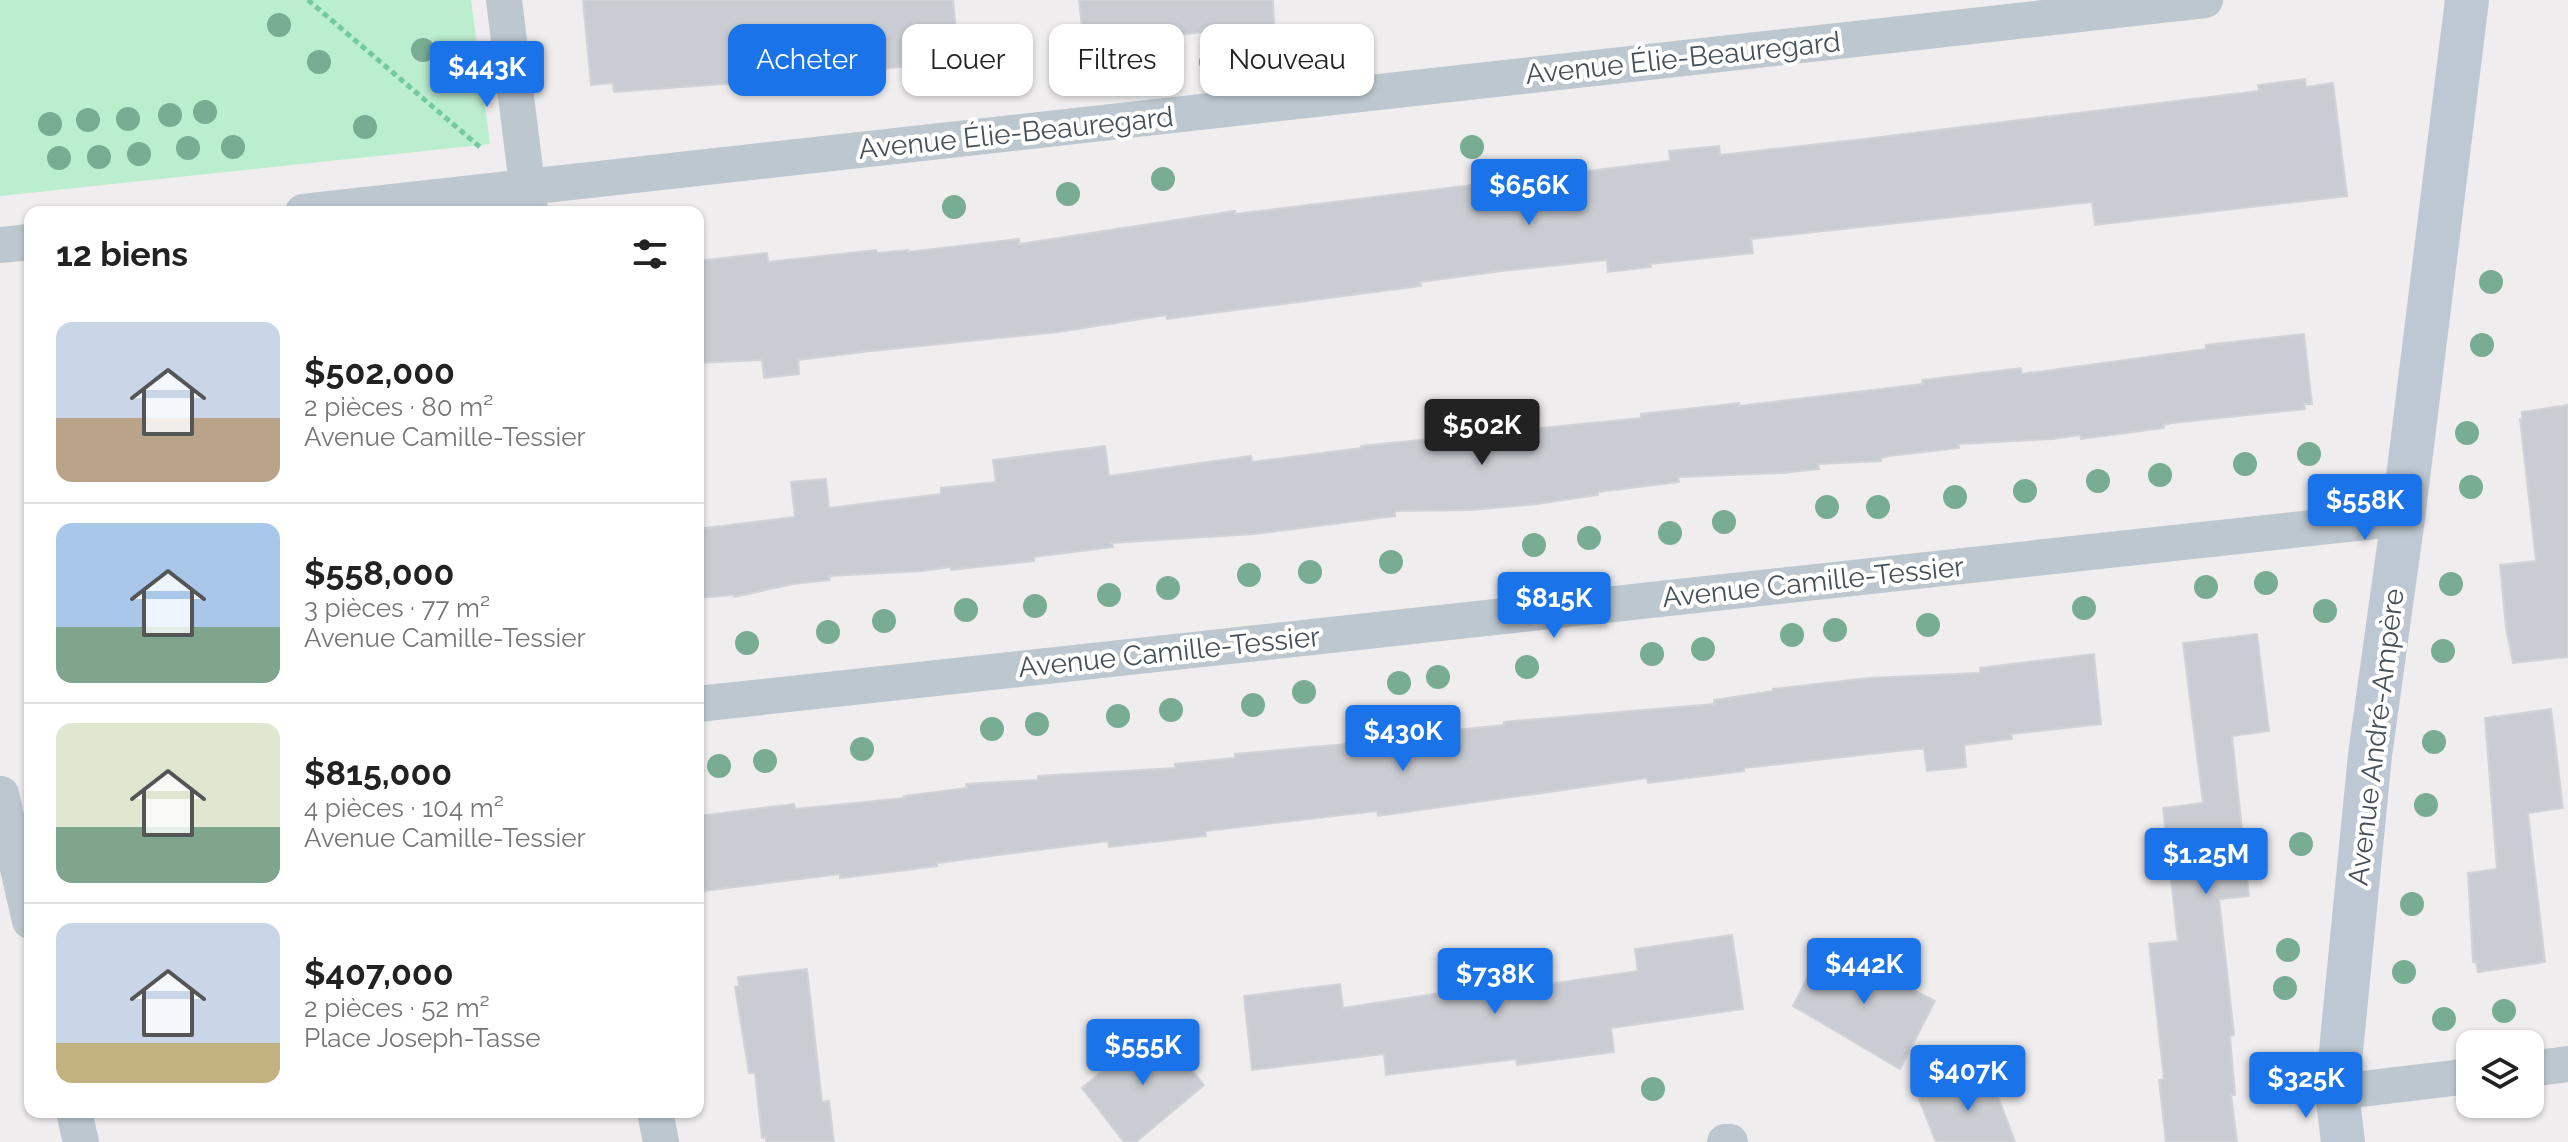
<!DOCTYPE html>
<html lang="fr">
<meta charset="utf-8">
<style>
:root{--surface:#fff;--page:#f2f2f2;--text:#222;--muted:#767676;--line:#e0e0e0;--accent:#1a73e8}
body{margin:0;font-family:Raleway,sans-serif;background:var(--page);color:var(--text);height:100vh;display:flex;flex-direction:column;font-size:30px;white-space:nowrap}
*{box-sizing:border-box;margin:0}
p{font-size:26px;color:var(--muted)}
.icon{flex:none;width:44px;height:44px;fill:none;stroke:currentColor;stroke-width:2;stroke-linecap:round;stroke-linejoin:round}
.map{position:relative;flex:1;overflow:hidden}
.drawer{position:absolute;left:24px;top:206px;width:680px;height:912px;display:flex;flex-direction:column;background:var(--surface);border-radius:16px;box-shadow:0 2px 6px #0004}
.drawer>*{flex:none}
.banner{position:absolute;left:728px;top:24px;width:760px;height:72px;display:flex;gap:16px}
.controls{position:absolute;left:2456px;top:1030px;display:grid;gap:16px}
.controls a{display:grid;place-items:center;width:88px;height:88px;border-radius:16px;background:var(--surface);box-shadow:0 2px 6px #0004;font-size:40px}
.price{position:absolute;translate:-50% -68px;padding:0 18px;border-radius:8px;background:var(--accent);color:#fff;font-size:26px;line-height:52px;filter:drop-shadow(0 2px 4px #0008)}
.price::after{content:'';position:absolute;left:50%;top:48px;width:24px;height:18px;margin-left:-12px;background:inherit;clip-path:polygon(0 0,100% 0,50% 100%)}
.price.current{background:#222;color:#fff}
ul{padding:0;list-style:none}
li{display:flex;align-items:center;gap:24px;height:200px;padding:0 32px}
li+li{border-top:2px solid var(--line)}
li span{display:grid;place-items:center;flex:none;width:224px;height:160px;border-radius:16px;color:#555}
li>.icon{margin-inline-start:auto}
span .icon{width:96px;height:96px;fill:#fffc;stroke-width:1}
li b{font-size:34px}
h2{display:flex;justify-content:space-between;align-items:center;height:96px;padding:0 32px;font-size:34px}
.pill{padding:0 28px;border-radius:16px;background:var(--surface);box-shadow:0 2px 6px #0004;font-size:28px;line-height:72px}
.pill.current{background:var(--accent);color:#fff}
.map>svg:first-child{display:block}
.green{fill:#bbedcf}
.building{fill:#c9ccd2;stroke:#d1d3d8;stroke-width:2}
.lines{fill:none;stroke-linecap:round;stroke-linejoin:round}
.path{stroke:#74caa0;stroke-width:5;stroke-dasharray:6 4;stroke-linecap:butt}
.street{stroke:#bdc7cf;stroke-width:36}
.secondary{stroke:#bdc8d4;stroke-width:44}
.tree{fill:#79ad93}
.labels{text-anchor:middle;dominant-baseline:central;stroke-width:8;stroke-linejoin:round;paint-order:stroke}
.street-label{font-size:28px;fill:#45505a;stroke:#fff}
</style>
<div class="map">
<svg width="2568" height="1142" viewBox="0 0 2568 1142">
<rect width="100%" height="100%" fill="#efeded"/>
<path class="green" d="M 0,0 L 471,0 L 490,144 L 0,196 Z"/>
<path class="building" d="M 583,0 L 953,0 L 959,62 L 808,75 L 807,65 L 736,73 L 737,83 L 614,92 L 613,83 L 591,85 Z
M 1079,0 L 1273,0 L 1274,24 L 1108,43 L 1108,33 L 1083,36 Z
M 2305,79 L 2306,87 L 2333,83 L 2347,196 L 2095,225 L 2092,202 L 1751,239 L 1753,253 L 1650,264 L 1651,267 L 1608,272 L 1607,260 L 1502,271 L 1420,282 L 1421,286 L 1167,319 L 1166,315 L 1058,332 L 871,351 L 798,360 L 799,374 L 764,378 L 762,360 L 698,363 L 698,261 L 767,253 L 768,262 L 876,250 L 877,253 L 908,250 L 908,252 L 1019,239 L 1019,244 L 1235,211 L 1235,214 L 1670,161 L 1669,151 L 1719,146 L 1720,155 L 1864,139 L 2259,91 L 2258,85 Z
M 2304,334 L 2312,404 L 2304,404 L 2305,409 L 2172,423 L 2163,425 L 2164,428 L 2081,439 L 2080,435 L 2053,439 L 1958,444 L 1959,448 L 1889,456 L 1881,458 L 1881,461 L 1818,464 L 1819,469 L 1783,473 L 1678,477 L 1679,482 L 1598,492 L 1598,495 L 1537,504 L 1471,510 L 1395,511 L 1395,516 L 1254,534 L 1111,543 L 1113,547 L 1034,557 L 1034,561 L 951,570 L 951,567 L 922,571 L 829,576 L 830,580 L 793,584 L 734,597 L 734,595 L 698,598 L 698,529 L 795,517 L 791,482 L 826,479 L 829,508 L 941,494 L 941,488 L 996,482 L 993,460 L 1105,446 L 1109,476 L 1251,456 L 1252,462 L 1361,448 L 1361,446 L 1641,418 L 1641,414 L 1739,403 L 1739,406 L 1923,384 L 1922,380 L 2021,368 L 2022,374 L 2206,349 L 2206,345 Z
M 2568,405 L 2568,657 L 2513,663 L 2506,628 L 2500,565 L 2536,561 L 2520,419 L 2522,419 L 2522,412 Z
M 2257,634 L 2269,731 L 2232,736 L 2249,896 L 2219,899 L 2234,1035 L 2230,1036 L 2235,1095 L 2231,1095 L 2237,1142 L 2166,1142 L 2159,1080 L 2164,1079 L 2149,944 L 2178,941 L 2163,808 L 2203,803 L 2183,643 Z
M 2094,654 L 2101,724 L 2011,734 L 2012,739 L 1964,745 L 1966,767 L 1927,771 L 1924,749 L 1915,749 L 1744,768 L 1744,771 L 1648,783 L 1647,778 L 1378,816 L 1377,811 L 1205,831 L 1206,836 L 1109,847 L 1108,841 L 937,863 L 937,866 L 890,872 L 840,878 L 840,874 L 704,891 L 698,816 L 794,804 L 795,809 L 905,798 L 904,796 L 967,788 L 966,784 L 1038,780 L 1038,776 L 1176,768 L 1175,764 L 1235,758 L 1235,754 L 1447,735 L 1446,731 L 1504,725 L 1504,722 L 1714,704 L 1714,700 L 1773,691 L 1773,689 L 1869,678 L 1980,673 L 1980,668 Z
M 2551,709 L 2563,808 L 2528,813 L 2545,962 L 2478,972 L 2476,962 L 2473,962 L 2468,873 L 2497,869 L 2485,718 Z
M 1732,935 L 1743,1009 L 1611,1028 L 1614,1052 L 1517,1065 L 1516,1059 L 1386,1075 L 1384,1054 L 1252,1070 L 1244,996 L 1340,984 L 1343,1008 L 1474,988 L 1475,995 L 1638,971 L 1635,949 Z
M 1824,945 L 1935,1001 L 1900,1069 L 1793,1006 Z
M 807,969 L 822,1102 L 829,1101 L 834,1142 L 766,1142 L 766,1137 L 762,1138 L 755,1073 L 749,1073 L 735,987 L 739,986 L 738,977 Z
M 1157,1026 L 1204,1085 L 1136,1142 L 1124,1142 L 1082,1088 Z
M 1989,1072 L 2015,1142 L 1936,1142 L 1919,1099 Z"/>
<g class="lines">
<path class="path" d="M 308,0 L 481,148"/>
<path class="street" d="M 504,0 L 530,209
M 303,212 L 2205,0
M 0,245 L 30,242
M 698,704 L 2403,518
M 1,794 L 30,921
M 2530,1069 L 2568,1064
M 2337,1092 L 2470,1076
M 74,1112 L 81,1142
M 655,1112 L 661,1142
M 1725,1142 L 1730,1142"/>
<path class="secondary" d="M 2343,1142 L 2337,1092 L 2370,755 L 2403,518 L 2467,0"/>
</g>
<g class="tree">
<circle cx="279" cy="25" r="12"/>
<circle cx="423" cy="50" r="12"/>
<circle cx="319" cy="62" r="12"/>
<circle cx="1211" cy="62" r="12"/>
<circle cx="1078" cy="74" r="12"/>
<circle cx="205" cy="112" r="12"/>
<circle cx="170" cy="115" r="12"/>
<circle cx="128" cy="119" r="12"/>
<circle cx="88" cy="120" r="12"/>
<circle cx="50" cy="124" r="12"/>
<circle cx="365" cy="127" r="12"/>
<circle cx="233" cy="147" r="12"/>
<circle cx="1472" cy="147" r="12"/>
<circle cx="188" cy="148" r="12"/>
<circle cx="139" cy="154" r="12"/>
<circle cx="99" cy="157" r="12"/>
<circle cx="59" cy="158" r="12"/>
<circle cx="1163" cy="179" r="12"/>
<circle cx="1068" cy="194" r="12"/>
<circle cx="954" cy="207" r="12"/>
<circle cx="2491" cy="282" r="12"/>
<circle cx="2482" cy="345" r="12"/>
<circle cx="2467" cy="433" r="12"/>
<circle cx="2309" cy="454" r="12"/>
<circle cx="2245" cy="464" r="12"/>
<circle cx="2160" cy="475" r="12"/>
<circle cx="2098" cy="481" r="12"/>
<circle cx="2471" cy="487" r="12"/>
<circle cx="2025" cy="491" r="12"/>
<circle cx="1955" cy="497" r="12"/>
<circle cx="1827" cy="507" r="12"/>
<circle cx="1878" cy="507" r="12"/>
<circle cx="1724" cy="522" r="12"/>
<circle cx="1670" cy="533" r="12"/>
<circle cx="1589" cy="538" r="12"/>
<circle cx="1534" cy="545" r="12"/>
<circle cx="1391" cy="562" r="12"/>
<circle cx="1310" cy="572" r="12"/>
<circle cx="1249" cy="575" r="12"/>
<circle cx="2266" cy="583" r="12"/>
<circle cx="2451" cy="584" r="12"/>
<circle cx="2206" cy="587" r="12"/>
<circle cx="1168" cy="588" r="12"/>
<circle cx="1109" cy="595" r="12"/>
<circle cx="1035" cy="606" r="12"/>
<circle cx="2084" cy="608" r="12"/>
<circle cx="966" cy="610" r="12"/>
<circle cx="2325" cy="611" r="12"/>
<circle cx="884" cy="621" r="12"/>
<circle cx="1928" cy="625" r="12"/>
<circle cx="1835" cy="630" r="12"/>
<circle cx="828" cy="632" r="12"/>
<circle cx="1792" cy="635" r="12"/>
<circle cx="747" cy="643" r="12"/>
<circle cx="1703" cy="649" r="12"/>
<circle cx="2443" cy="651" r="12"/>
<circle cx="1652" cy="654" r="12"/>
<circle cx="1527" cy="667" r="12"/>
<circle cx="1438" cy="677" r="12"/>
<circle cx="1399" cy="683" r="12"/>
<circle cx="1304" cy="692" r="12"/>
<circle cx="1253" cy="705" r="12"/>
<circle cx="1171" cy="710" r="12"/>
<circle cx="1118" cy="716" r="12"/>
<circle cx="1037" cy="724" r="12"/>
<circle cx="992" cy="729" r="12"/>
<circle cx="2434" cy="742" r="12"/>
<circle cx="862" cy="749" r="12"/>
<circle cx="765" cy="761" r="12"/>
<circle cx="719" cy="766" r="12"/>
<circle cx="2426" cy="805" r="12"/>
<circle cx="2301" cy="844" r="12"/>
<circle cx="2412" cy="904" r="12"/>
<circle cx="2288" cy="950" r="12"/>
<circle cx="2404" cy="972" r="12"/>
<circle cx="2285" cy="988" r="12"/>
<circle cx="2504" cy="1011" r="12"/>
<circle cx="2444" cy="1019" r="12"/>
<circle cx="1653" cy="1089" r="12"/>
<circle cx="2284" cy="1092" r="12"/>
</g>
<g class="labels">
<g class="street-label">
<text transform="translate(1683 58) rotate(-6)">Avenue Élie-Beauregard</text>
<text transform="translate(1016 133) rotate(-6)">Avenue Élie-Beauregard</text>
<text transform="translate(1813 582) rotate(-6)">Avenue Camille-Tessier</text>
<text transform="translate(1169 652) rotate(-6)">Avenue Camille-Tessier</text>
<text transform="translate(2376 737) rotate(-83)">Avenue André-Ampère</text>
</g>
</g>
</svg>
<div class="controls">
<a><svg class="icon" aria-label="layers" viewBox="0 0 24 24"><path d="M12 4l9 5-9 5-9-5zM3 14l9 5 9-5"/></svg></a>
</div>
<b class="price" style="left:487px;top:109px">$443K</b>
<b class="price" style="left:1529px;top:227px">$656K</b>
<b class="price current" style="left:1482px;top:467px">$502K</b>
<b class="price" style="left:2365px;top:542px">$558K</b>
<b class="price" style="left:1554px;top:640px">$815K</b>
<b class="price" style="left:1403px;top:773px">$430K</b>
<b class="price" style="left:2206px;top:896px">$1.25M</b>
<b class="price" style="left:1864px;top:1006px">$442K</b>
<b class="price" style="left:1495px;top:1016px">$738K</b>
<b class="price" style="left:1143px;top:1087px">$555K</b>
<b class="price" style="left:1968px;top:1113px">$407K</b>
<b class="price" style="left:2306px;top:1120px">$325K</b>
<div class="banner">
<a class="pill current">Acheter</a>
<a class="pill">Louer</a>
<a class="pill">Filtres</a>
<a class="pill">Nouveau</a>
</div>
<section class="drawer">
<h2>12 biens<svg class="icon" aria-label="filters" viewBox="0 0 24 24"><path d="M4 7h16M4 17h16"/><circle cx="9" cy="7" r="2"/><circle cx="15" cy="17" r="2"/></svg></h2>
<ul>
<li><span style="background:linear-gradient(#c9d6e8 60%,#b9a48a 0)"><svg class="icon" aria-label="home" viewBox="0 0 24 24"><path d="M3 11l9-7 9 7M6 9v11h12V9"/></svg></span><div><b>$502,000</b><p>2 pièces · 80 m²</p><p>Avenue Camille-Tessier</p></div></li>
<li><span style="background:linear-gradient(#a9c7e8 65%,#7fa58c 0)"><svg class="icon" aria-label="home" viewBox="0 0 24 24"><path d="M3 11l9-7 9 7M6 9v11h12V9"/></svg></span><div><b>$558,000</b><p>3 pièces · 77 m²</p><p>Avenue Camille-Tessier</p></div></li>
<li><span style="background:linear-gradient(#dfe7d0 65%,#7fa58c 0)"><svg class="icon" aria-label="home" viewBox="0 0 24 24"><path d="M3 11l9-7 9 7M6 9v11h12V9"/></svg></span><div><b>$815,000</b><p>4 pièces · 104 m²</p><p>Avenue Camille-Tessier</p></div></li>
<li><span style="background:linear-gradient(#c9d6e8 75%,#c2b280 0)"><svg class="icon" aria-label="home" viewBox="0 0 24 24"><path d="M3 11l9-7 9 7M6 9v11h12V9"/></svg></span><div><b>$407,000</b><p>2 pièces · 52 m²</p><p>Place Joseph-Tasse</p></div></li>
</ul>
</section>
</div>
